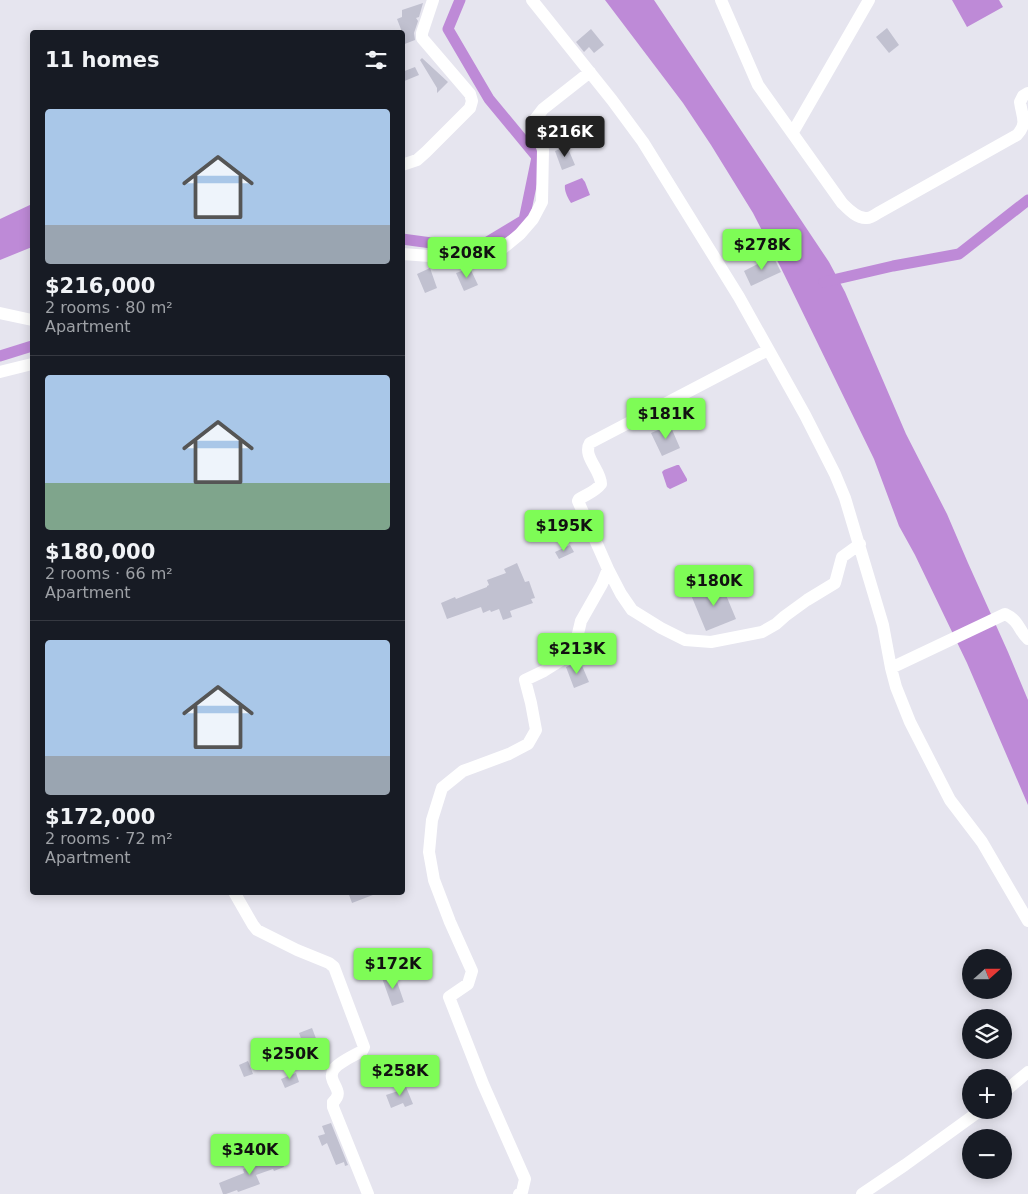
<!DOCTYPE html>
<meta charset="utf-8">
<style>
:root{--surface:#171b24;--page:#20242c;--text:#f1f3f6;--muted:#9ea1a6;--line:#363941;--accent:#7efc56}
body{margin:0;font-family:"DejaVu Sans",sans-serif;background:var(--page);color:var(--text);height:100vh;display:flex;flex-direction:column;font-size:19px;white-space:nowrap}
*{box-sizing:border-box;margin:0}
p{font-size:16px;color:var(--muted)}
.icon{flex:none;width:28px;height:28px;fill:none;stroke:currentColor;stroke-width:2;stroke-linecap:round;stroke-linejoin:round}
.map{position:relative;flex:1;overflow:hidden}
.details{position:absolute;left:30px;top:30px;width:375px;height:865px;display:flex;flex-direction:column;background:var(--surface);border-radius:5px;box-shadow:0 2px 12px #0003}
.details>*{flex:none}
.needle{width:32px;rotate:69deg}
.tools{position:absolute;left:962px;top:949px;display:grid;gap:10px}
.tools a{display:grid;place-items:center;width:50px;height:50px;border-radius:50%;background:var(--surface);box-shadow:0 2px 12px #0003;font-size:25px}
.price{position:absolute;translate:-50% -42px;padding:0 11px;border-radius:5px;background:var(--accent);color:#111;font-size:16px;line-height:32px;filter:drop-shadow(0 1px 2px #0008)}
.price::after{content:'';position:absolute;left:50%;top:30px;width:15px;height:11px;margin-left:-8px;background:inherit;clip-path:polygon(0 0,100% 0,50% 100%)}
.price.current{background:#222;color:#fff}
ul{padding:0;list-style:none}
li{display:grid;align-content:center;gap:10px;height:265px;padding:0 15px}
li+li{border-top:1px solid var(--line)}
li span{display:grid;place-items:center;height:155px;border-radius:5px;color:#555}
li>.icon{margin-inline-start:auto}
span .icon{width:90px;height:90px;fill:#fffc;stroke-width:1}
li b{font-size:21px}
h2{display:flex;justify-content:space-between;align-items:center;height:60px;padding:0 15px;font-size:21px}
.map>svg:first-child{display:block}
.water{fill:#be8ad7}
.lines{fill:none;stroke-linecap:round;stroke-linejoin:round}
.canal{stroke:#be8ad7;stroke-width:11}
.building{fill:#c1c1d0}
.minor{stroke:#fff;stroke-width:12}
</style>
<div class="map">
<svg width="1028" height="1194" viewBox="0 0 1028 1194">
<rect width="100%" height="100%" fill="#e6e5ef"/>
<path class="water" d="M 605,0 L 654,0 L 829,262 L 845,292 L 906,434 L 947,514 L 968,563 L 1008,652 L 1028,700 L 1028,805 L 967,663 L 915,555 L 899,526 L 874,459 L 781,268 L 753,213 L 711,145 L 683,103 Z
M 952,0 L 999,0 L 1003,7 L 967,27 Z
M 582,178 L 585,182 L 590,195 L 571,203 C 568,198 564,191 565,185 Z
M 32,204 L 32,247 L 0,260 L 0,219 Z
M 677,465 L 679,465 L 687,479 L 687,481 L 670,489 L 667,487 L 662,472 L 664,470 Z"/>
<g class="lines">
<path class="canal" d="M 402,239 L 476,249 L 524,220 L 537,157 L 489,99 L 448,29 L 460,0
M 824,282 L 893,266 L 959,254 L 1028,200
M 0,356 L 32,346"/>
</g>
<path class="building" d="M 423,3 L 419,17 L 416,18 L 418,21 L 414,33 L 415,40 L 402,45 L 402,32 L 397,19 L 402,17 L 402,10 Z
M 887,28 L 899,45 L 889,53 L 876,37 Z
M 591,29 L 604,45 L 594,53 L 589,47 L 584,52 L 576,42 Z
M 422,58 L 448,82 L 437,93 L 437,88 L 420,60 Z
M 415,67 L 419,75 L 402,82 L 402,72 Z
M 567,146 L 575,165 L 562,170 L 555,151 Z
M 773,256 L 781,272 L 751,286 L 744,271 Z
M 430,268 L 437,288 L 425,293 L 417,274 Z
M 470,268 L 478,285 L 464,291 L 456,273 Z
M 670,425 L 680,448 L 662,456 L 651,433 Z
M 570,545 L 574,552 L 559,559 L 555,552 Z
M 517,563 L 525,582 L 529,581 L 535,598 L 531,599 L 533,603 L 510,611 L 512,617 L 503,620 L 499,609 L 491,612 L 490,610 L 483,613 L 481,607 L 447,619 L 441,603 L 455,597 L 456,599 L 487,587 L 487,586 L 489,585 L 487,580 L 506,573 L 504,569 Z
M 721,583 L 736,619 L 706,631 L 691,595 Z
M 580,661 L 589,682 L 574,688 L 566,667 Z
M 348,892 L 378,892 L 378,893 L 352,903 Z
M 394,973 L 404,1002 L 392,1006 L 382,978 Z
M 312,1028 L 320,1049 L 307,1054 L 299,1033 Z
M 279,1038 L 290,1056 L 279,1062 L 280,1064 L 272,1067 L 269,1060 L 265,1062 L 259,1048 L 268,1045 Z
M 248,1061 L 253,1074 L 244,1077 L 239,1065 Z
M 296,1073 L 299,1082 L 285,1088 L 281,1079 Z
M 404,1082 L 413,1104 L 405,1107 L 403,1103 L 391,1108 L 386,1095 L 398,1091 L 396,1085 Z
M 331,1123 L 348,1165 L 345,1166 L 344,1162 L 336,1165 L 327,1143 L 322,1146 L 318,1136 L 325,1134 L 322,1126 Z
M 280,1156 L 284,1167 L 274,1171 L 273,1169 L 256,1175 L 260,1184 L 238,1192 L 237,1190 L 226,1194 L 223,1194 L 219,1183 L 244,1173 L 243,1169 Z"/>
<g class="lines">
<path class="minor" d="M 532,0 L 612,100 L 643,142 L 739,297 L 805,415 L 835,474 L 845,498 L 883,625 L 891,668 L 896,687 L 910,722 L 950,800 L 982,842 L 1028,921
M 721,0 L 758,85 L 842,203 C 848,209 857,219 867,218 C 870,218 875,215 878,213 L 1017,135 C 1028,123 1022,117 1020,102 L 1023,96 L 1028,93
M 793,132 L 869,0
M 402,165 L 417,160 L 426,152 L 470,108 L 472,101 L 470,94 L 422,38 L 422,33 L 433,0
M 402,254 L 458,258 L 478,258 L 497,253 L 520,234 L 533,219 L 542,202 L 543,150 L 533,122 L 543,109 L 590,72
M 0,313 L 32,320
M 0,372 L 32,364
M 608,569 L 578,501 L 579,499 C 587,494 595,492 601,484 C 601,470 582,456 590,443 L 768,350
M 891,668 L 1005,614 C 1020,621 1018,630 1028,639
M 234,892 L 253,925 L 257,930 L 297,950 L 329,963 L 334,967 L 364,1047 L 362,1051 C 355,1055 339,1062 334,1069 C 325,1082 347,1090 333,1102 L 333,1107 L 368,1194
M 1004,1092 L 1028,1072
M 519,1194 L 522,1192 L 525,1179 L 483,1084 L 449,997 L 468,984 L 472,971 L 450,922 L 434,880 L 429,852 L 432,820 L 442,788 L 463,771 L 509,754 L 528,744 L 536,730 L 531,703 L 525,680 L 544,671 L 563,659 L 576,642 L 581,621 L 602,584 L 608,569 L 621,594 L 632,610 L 661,628 L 685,640 L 711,642 L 762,632 L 776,624 L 785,616 L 807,600 L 835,583 L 842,557 L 860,544
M 862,1194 L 905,1165 L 981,1110"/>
</g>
</svg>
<div class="tools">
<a><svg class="needle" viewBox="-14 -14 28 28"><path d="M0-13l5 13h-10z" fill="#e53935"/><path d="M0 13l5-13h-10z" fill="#9ea1a6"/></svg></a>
<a><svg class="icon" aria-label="layers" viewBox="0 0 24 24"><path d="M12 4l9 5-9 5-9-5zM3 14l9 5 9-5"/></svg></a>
<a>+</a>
<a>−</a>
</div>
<b class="price current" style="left:565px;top:158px">$216K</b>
<b class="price" style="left:762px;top:271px">$278K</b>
<b class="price" style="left:467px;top:279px">$208K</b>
<b class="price" style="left:666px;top:440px">$181K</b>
<b class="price" style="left:564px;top:552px">$195K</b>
<b class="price" style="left:714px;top:607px">$180K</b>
<b class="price" style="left:577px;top:675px">$213K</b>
<b class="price" style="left:393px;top:990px">$172K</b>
<b class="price" style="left:290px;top:1080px">$250K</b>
<b class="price" style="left:400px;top:1097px">$258K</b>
<b class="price" style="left:250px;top:1176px">$340K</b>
<section class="details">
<h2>11 homes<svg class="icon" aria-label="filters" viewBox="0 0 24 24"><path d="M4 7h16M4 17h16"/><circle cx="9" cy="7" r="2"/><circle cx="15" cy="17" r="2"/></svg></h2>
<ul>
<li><span style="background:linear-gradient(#a9c7e8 75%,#9aa5b1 0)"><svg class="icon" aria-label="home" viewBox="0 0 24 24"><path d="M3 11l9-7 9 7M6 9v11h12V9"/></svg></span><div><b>$216,000</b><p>2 rooms · 80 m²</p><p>Apartment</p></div></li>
<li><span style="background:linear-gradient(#a9c7e8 70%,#7fa58c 0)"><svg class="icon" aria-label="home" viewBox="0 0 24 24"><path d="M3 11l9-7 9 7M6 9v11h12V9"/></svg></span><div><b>$180,000</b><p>2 rooms · 66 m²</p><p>Apartment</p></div></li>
<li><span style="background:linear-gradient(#a9c7e8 75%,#9aa5b1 0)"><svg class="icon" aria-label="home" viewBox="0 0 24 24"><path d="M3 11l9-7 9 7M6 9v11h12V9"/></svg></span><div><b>$172,000</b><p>2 rooms · 72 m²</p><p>Apartment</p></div></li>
</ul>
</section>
</div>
